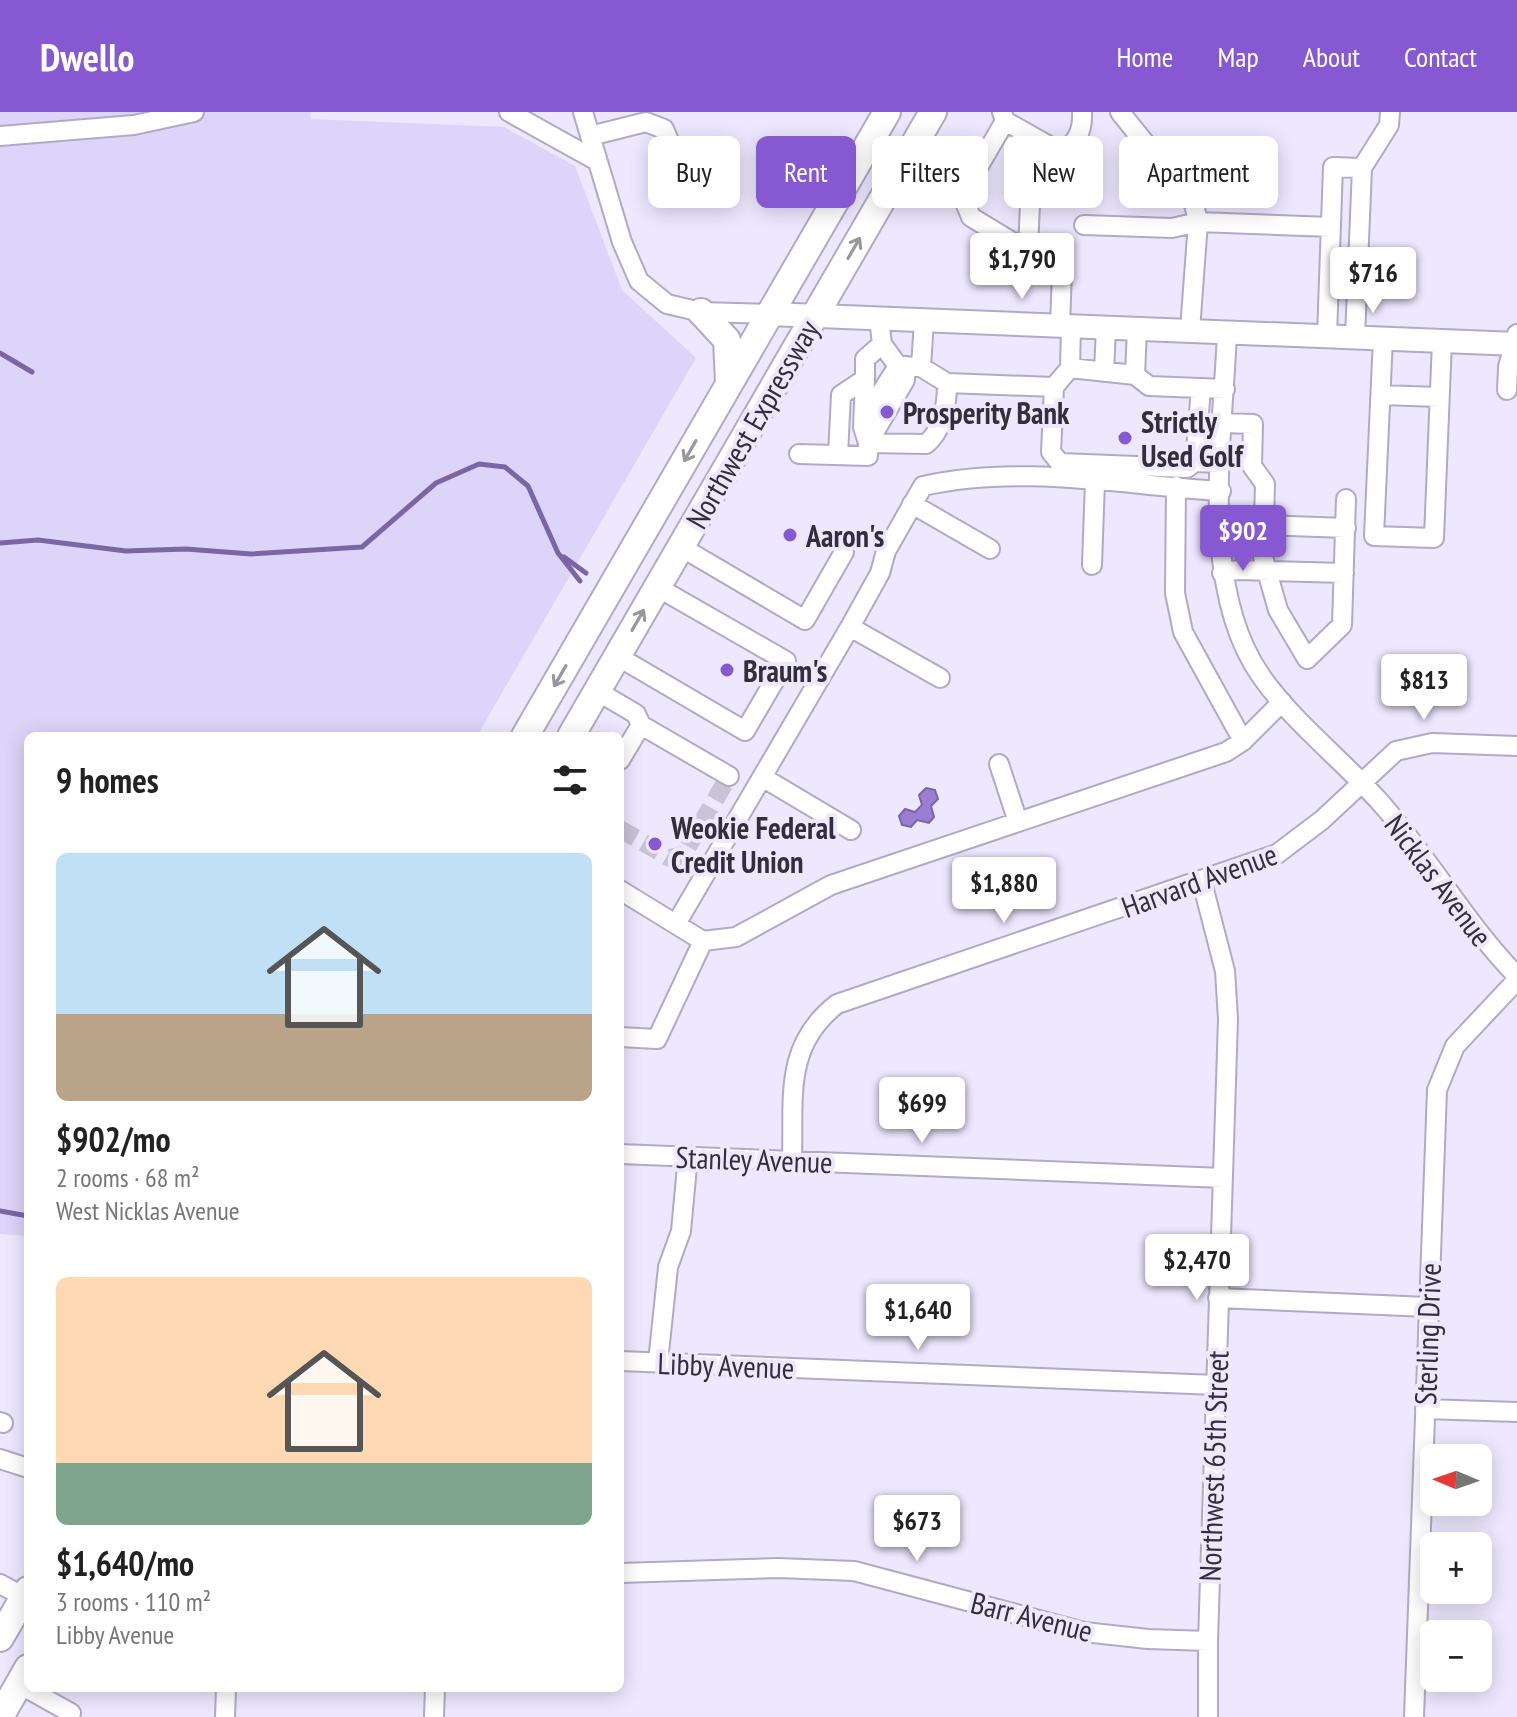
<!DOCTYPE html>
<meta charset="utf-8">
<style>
:root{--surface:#fff;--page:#f6f6f6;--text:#222;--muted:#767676;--accent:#8659d3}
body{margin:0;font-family:"PT Sans Narrow",sans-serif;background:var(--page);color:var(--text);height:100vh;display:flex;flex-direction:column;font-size:30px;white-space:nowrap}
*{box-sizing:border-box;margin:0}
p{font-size:26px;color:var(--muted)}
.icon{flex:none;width:44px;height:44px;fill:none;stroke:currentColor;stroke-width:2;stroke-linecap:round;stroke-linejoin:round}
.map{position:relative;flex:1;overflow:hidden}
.sheet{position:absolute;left:24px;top:620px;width:600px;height:960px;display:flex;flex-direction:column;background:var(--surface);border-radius:12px;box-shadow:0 4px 20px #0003}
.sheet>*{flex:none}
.hud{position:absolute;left:648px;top:24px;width:748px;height:72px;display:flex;gap:16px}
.needle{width:52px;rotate:272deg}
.tools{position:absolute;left:1420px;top:1332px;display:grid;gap:16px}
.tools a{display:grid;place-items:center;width:72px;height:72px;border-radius:12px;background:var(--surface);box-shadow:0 4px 20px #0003;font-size:40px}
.price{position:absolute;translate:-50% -68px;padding:0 18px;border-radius:8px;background:#fff;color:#222;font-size:26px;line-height:52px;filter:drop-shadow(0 2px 4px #0008)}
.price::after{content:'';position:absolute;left:50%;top:48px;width:24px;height:18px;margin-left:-12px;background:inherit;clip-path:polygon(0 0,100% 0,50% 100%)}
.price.selected{background:var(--accent);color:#fff}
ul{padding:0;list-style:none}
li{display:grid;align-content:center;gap:16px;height:424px;padding:0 32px}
li span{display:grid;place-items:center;height:248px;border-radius:12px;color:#555}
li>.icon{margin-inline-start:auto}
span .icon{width:144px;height:144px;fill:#fffc;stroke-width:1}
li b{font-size:34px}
h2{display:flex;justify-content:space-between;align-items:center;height:96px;padding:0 32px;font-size:34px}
.tag{padding:0 28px;border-radius:12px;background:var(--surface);box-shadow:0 4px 20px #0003;font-size:28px;line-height:72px}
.tag.selected{background:var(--accent);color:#fff}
header{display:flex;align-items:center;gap:48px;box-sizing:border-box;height:112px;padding:0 40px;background:var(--accent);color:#fff}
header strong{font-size:38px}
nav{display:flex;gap:44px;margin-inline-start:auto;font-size:28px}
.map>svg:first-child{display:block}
.green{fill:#ddd4f9}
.water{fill:#997ed3;stroke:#7a66a5;stroke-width:2}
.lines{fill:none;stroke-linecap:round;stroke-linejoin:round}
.stream{stroke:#7a66a5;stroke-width:5}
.minor-tunnel{stroke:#c8c3d7;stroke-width:18;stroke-dasharray:18 9;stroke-linecap:butt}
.minor-casing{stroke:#b1aac5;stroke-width:22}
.major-casing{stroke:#b1aac5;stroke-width:26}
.highway-casing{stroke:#b1aac5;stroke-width:30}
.minor{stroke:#fff;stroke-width:18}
.major{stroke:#fff;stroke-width:22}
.highway{stroke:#fff;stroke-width:26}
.oneway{stroke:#98979c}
.poi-dot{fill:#8659d3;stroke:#ede8fe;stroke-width:3}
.labels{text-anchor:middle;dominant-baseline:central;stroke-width:8;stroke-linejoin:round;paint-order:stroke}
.poi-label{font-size:30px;font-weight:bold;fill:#322f3a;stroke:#ede8fe;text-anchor:start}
.street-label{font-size:30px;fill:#322f3a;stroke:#ede8fe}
</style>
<header>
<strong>Dwello</strong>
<nav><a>Home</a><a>Map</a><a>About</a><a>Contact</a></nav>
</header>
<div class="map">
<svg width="1517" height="1605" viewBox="0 0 1517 1605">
<rect width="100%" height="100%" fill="#ede8fe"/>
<path class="green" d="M 0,0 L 310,0 L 311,7 L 504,15 L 575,54 L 622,178 L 696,246 L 477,624 L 28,624 L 28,1124 L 0,1122 Z"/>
<path class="water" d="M 926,676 L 935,678 L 938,687 L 931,694 L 934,705 L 929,711 L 917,708 L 911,715 L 902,713 L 899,704 L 905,697 L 915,700 L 922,693 L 919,683 Z"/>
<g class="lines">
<path class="stream" d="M 0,241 L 32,260
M 0,431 L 38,428 L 126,439 L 186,437 L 251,442 L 362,435 L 436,371 L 479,352 L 505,355 L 528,374 L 558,441 L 580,469
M 564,445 L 586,461
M 0,1099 L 28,1104"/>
<path class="minor-tunnel" d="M 620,717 L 670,746 L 683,743 L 729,664"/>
<defs>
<path id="minor" d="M 509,0 L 597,49
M 583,0 L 622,130 L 639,169 L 667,192 L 701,200 L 769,202
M 1002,0 L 1005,9 L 962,83 L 971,105 L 1062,160 L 1060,213
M 1120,0 L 1194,92 L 1198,110 L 1190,218
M 1005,9 L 1060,40 L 1030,91 L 1028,139
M 0,24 L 134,13 L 194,0
M 590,24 L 646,10 L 664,17 L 683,63
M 1060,40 C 1077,33 1083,18 1082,0
M 1084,113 L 1172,116 L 1198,110 L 1331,115
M 879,206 L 882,232 L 898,254 L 921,255 L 947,271 L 1054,275 L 1070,256 L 1135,263 L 1149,274 L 1225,277
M 1227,220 C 1223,325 1198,474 1261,564 C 1296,614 1347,651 1386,697 C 1432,751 1467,813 1517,864
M 1327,224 L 1333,55 L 1362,56 L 1389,13 L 1390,0
M 1355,225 L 1362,56
M 1383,226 L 1374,424 L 1434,426 L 1442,229
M 921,255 L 924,208
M 1070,256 L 1071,214
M 1104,260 L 1106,215
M 1135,263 L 1137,216
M 1054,275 L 1051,340 L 1060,351 L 1187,356 L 1195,350 L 1222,351
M 1507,278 L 1508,255 L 1517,222
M 1381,283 L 1439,285
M 878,310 L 879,284 L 898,254
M 1223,311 L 1253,312 L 1252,354 L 1265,372 L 1263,445 L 1278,498 L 1307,547 L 1342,513 L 1346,387
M 868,331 L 926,332 C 943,318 947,293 947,271
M 868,331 L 905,268 L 906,254
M 799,342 L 868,344 L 868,331 L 863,315 L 865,267
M 838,343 L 841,283 L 865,267 L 865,247 L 882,232
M 1195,350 L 1201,276
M 1176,374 L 1175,481 L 1183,520 L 1243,629
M 912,392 L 990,437
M 1264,413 L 1346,416
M 681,435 L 805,508 L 844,440
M 1092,453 L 1095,369
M 1222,461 L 1237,458 L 1344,461
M 850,515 L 940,566
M 617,544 L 745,619 L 786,549 L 657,475
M 597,579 L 636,602 L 641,613 L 729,664
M 620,648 L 641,613
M 999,652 L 1018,710
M 762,665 L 851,718
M 1202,770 L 1225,859 L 1228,907 L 1208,1529 L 1208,1605
M 620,778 L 703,829 L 736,825 L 831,773 L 1226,640 L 1243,629 L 1282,590
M 676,812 L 850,515 L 880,461 L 886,439 L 923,374 C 1019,352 1123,373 1221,379
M 620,925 L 657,927 L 703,829
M 620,1042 L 1223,1066
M 792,1049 C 794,987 783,934 837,892 L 1277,742 L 1322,708 L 1396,639 L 1432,631 L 1517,634
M 1218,1186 L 1428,1195
M 620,1249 L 1216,1273
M 658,1250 L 668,1155 L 681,1119 L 688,1044
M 1425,1297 L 1517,1300
M 0,1310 L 3,1311
M 0,1347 L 28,1356
M 620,1461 L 778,1456 L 854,1459 L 1084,1520 L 1148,1527 L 1208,1529
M 0,1472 L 24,1485
M 19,1572 L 71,1601 L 69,1605
M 225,1605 L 226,1576
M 434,1605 L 435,1576
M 1414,1605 L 1437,978 L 1455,934 L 1517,868"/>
<path id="major" d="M 769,202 L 1517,232"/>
<path id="highway" d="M 701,200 L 727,228 L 729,271
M 525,624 L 887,0
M 571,624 L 933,0
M 0,1526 L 28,1478
M 0,1605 L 28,1556"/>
</defs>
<use href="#minor" class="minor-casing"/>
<use href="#major" class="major-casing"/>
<use href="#highway" class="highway-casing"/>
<use href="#minor" class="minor"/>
<use href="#major" class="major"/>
<use href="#highway" class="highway"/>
</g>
<defs><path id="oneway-shaft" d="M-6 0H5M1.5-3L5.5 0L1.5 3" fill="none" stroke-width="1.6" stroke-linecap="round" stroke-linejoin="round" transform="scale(2)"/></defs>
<g class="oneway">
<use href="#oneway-shaft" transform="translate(854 136) rotate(-60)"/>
<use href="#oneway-shaft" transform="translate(690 339) rotate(120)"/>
<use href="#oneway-shaft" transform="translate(638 508) rotate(-60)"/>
<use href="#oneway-shaft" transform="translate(560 564) rotate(120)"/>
</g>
<g class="poi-dot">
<circle cx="887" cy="300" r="8"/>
<circle cx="1125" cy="326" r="8"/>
<circle cx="790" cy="423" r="8"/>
<circle cx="727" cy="558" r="8"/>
<circle cx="655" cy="732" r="8"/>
</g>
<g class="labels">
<g class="poi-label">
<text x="903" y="300">Prosperity Bank</text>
<text x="1141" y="309">Strictly<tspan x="1141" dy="34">Used Golf</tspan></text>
<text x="806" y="423">Aaron's</text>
<text x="743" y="558">Braum's</text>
<text x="671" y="715">Weokie Federal<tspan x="671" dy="34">Credit Union</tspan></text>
</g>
<g class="street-label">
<text transform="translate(752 312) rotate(-60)">Northwest Expressway</text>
<text transform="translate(1199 768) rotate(-20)">Harvard Avenue</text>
<text transform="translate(1439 768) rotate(53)">Nicklas Avenue</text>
<text transform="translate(754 1047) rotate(2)">Stanley Avenue</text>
<text transform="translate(1427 1222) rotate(-88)">Sterling Drive</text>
<text transform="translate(726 1253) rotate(2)">Libby Avenue</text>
<text transform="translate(1213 1354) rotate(-88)">Northwest 65th Street</text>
<text transform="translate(1032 1504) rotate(14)">Barr Avenue</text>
</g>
</g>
</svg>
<div class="tools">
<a><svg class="needle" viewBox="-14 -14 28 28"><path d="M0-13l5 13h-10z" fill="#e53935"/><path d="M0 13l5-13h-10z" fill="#767676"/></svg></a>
<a>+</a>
<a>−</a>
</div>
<b class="price" style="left:1022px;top:189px">$1,790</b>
<b class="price" style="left:1373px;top:203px">$716</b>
<b class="price selected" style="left:1243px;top:461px">$902</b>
<b class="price" style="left:1424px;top:610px">$813</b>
<b class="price" style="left:1004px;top:813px">$1,880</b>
<b class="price" style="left:922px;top:1033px">$699</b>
<b class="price" style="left:1197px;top:1190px">$2,470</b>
<b class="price" style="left:918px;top:1240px">$1,640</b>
<b class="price" style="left:917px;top:1451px">$673</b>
<div class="hud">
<a class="tag">Buy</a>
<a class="tag selected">Rent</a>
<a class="tag">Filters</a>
<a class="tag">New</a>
<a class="tag">Apartment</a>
</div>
<section class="sheet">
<h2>9 homes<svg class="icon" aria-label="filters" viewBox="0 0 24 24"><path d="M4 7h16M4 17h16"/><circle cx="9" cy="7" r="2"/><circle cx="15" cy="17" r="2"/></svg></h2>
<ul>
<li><span style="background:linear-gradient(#bfe0f5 65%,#b9a48a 0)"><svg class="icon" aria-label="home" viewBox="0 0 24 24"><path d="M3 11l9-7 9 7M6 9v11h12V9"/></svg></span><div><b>$902/mo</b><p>2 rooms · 68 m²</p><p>West Nicklas Avenue</p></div></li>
<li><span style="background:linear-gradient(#ffd9b3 75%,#7fa58c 0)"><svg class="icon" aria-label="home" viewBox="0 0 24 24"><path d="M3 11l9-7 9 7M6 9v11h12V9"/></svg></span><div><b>$1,640/mo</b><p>3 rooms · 110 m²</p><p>Libby Avenue</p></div></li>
</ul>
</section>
</div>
